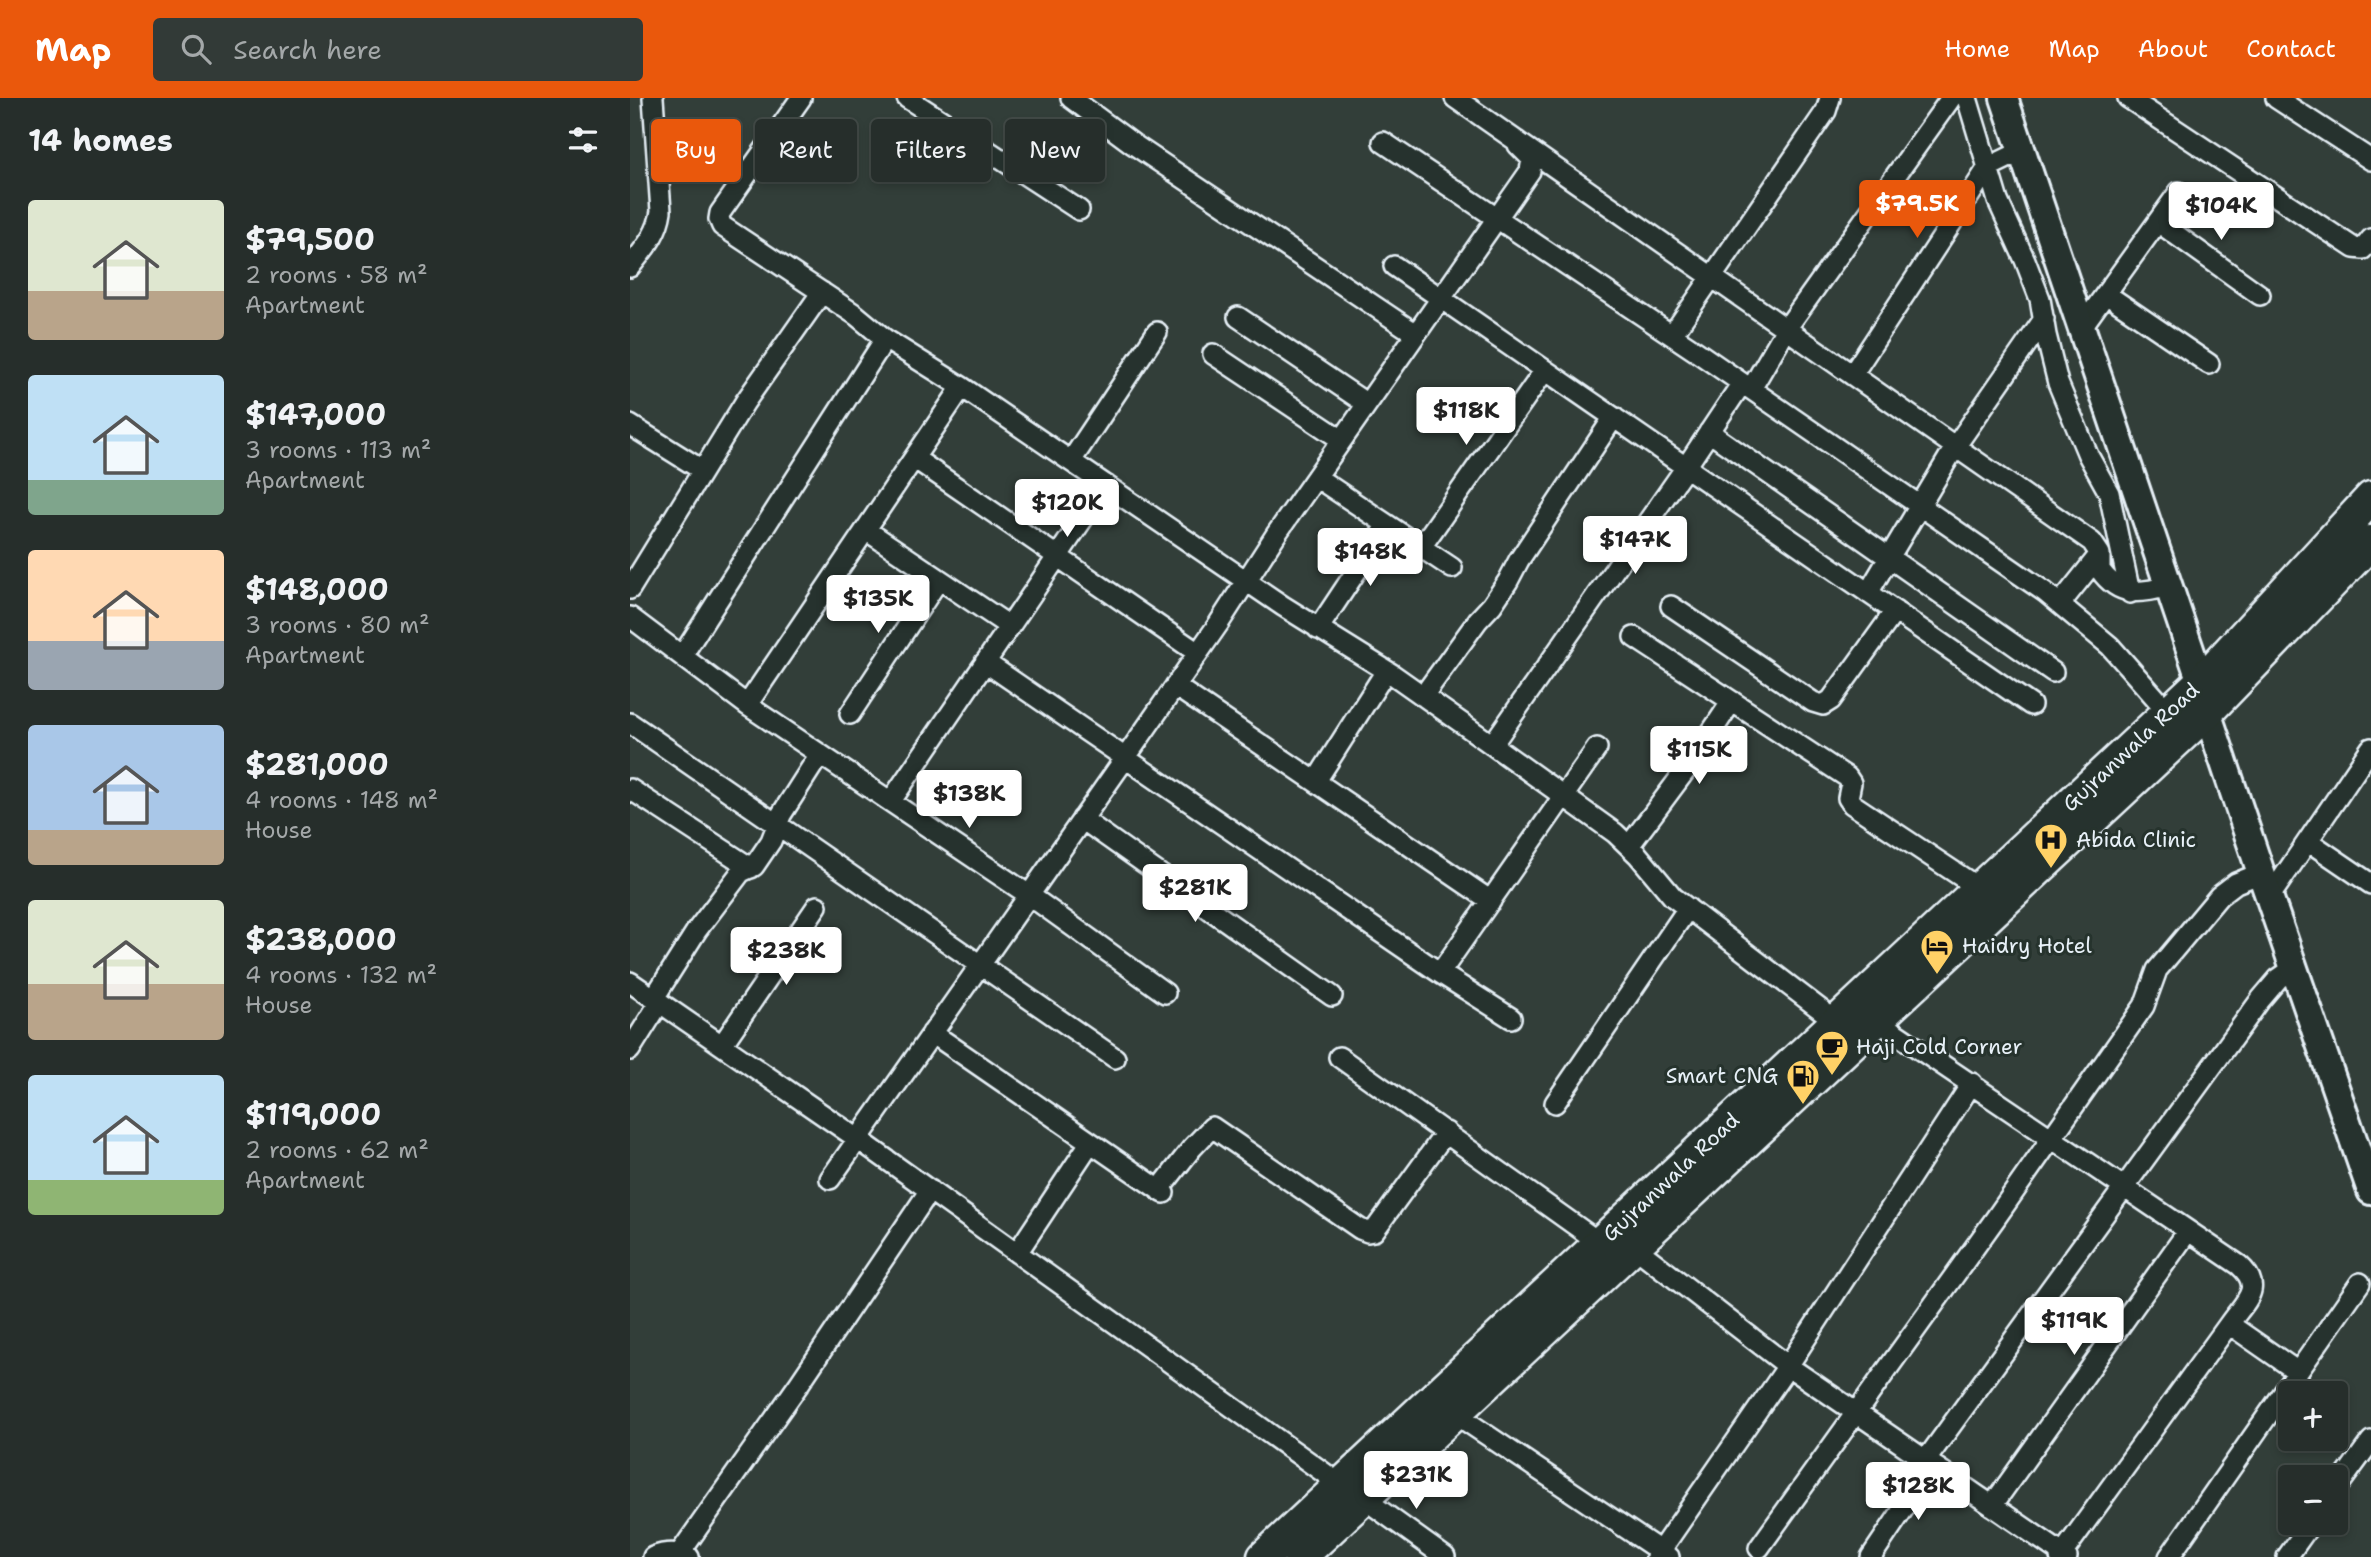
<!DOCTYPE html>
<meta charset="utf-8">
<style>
:root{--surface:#262e2b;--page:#323a37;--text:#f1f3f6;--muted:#a4a8a9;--line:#424a47;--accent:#ea580c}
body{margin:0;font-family:"Shantell Sans",sans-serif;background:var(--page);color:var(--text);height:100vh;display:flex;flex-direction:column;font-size:26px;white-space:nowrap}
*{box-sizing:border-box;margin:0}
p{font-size:23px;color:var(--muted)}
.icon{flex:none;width:38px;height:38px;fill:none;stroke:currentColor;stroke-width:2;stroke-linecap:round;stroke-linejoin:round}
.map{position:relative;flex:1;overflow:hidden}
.details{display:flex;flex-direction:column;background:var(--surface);width:630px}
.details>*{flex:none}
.top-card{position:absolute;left:21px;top:21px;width:665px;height:63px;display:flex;gap:14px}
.buttons{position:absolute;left:1648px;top:1283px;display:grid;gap:14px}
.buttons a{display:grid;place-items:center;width:70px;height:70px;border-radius:7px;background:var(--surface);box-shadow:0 4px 10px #0003,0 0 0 2px var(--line);font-size:35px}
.price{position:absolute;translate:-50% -60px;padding:0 16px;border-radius:7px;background:#fff;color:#222;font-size:23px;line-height:46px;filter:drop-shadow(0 2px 4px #0008)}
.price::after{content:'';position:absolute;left:50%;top:42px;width:21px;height:16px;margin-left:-10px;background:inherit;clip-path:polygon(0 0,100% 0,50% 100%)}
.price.current{background:var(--accent);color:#fff}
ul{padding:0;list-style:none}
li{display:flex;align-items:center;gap:21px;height:175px;padding:0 28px}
li span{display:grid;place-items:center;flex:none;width:196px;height:140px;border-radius:7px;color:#555}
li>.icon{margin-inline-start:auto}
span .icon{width:84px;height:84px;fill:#fffc;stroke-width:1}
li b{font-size:30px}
h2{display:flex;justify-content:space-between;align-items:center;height:84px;padding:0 28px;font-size:30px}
.tag{padding:0 24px;border-radius:7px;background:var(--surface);box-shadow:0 4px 10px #0003,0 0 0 2px var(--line);font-size:24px;line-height:63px}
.tag.current{background:var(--accent);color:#fff}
header{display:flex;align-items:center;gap:42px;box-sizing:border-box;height:98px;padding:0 35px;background:var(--accent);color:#fff}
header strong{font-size:33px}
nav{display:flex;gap:38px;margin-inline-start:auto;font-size:24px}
.search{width:490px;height:63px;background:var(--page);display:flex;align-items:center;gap:18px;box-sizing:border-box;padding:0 24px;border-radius:7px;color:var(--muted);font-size:26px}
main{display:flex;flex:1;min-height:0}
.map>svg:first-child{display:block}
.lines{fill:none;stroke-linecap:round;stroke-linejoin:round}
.minor-casing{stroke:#e8f1f8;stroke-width:24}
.secondary-casing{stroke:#e8f1f8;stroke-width:32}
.trunk-casing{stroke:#e8f1f8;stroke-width:37}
.minor{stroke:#26332d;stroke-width:19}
.secondary{stroke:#26332d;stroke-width:26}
.trunk{stroke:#26332d;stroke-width:32}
.labels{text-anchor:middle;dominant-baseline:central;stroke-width:6;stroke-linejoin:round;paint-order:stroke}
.street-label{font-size:21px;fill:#e8f1f8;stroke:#26332d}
.poi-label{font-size:21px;fill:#e8f1f8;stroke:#26332d;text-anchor:start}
</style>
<header>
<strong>Map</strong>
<div class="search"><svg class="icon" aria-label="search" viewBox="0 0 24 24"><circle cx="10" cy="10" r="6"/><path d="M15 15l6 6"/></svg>Search here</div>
<nav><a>Home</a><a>Map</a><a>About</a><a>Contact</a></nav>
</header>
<main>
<section class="details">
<h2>14 homes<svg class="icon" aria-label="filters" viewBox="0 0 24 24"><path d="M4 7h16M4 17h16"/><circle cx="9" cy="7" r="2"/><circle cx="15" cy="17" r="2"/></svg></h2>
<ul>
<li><span style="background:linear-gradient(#dfe7d0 65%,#b9a48a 0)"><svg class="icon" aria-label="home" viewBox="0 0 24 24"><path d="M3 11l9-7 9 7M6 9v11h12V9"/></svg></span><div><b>$79,500</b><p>2 rooms · 58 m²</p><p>Apartment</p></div></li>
<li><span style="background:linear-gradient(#bfe0f5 75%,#7fa58c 0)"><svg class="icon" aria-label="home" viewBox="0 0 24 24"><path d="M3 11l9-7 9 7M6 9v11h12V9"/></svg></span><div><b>$147,000</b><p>3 rooms · 113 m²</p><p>Apartment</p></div></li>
<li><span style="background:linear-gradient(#ffd9b3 65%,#9aa5b1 0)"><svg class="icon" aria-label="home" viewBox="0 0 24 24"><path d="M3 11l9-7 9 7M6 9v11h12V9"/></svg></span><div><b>$148,000</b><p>3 rooms · 80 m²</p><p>Apartment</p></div></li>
<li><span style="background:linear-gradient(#a9c7e8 75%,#b9a48a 0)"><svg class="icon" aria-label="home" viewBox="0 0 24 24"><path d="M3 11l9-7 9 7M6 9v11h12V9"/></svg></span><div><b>$281,000</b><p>4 rooms · 148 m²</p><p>House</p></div></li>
<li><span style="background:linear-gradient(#dfe7d0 60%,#b9a48a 0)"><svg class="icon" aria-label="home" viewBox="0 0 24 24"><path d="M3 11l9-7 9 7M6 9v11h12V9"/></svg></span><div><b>$238,000</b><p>4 rooms · 132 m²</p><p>House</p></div></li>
<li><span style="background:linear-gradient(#bfe0f5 75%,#8fb573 0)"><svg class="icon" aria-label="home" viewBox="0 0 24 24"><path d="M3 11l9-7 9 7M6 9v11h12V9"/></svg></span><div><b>$119,000</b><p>2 rooms · 62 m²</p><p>Apartment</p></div></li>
</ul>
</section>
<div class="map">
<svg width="1741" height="1459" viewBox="0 0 1741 1459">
<rect width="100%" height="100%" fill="#323e39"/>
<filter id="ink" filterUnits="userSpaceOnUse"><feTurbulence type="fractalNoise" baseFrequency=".0143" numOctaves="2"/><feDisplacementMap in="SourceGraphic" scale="14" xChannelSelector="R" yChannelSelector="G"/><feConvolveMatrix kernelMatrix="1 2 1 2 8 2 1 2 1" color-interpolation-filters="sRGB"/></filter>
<g filter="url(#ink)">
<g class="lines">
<defs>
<path id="minor" d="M 171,0 L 90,115 L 89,121 L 92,128 L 226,217 L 255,241 L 332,289 L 653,508 L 762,576 L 833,626 L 985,735 L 1008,757 L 1043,799 L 1207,924
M 277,0 L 449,112
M 441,0 L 503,46 L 786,236
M 825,0 L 1462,444 L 1470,456 L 1470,472 C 1489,499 1510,496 1538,488
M 1337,0 L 1368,103 L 1395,162 L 1410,201 L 1416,237 L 1428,285 L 1458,357 L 1479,395 L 1500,495
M 1498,0 L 1724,150 L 1733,151 L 1741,141
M 1646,0 L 1741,62
M 753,44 L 1067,254 L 1415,494 L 1480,548 L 1538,614
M 1528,124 L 1630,197
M 764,168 L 1401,607
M 0,169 C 14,151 28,136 31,113 L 23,0
M 1476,196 L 1579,266
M 608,219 L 737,306
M 1451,230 L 1549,94
M 1042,237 L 1196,13 L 1200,0
M 583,256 L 712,342
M 1222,277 L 1355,74 L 1359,69 L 1392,53
M 1121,291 L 1156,231 L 1321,0
M 0,327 L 72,372
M 1079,334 L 1423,574
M 284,360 L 568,555
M 441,363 L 527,234
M 686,379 L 822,470
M 236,432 L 379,528
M 791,449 L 915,272
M 0,491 L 115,304 L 192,194
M 1238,495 L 1325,349 L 1414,221
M 1430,506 L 1470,456
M 1041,508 L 1183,604 L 1193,607 L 1201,602 L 1265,513
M 0,519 L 117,607 L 399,797 L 535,895
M 688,531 L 757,427
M 1004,539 L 1217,679 L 1221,685 L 1218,700 L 1222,706 L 1350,791
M 52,558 L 255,241
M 355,564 L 810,875 L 881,920
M 545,588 L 861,803
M 793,598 L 848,522 L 862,507 L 878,483 L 889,462 L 984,319
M 117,607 L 332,289
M 220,616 L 309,481
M 0,625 L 485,960
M 862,647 L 1056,369 L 1112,285
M 686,683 L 756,573
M 0,691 L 121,770
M 261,703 L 476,387
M 452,721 L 702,898
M 1678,743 L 1741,786
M 999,748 L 1058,669 L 1102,603
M 1639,800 L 1741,650
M 810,875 L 967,650
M 0,884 L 228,1041 L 711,1387
M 24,900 L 67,832 L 111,774 L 124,768 L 141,743 L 151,717 L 190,656
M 1246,922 L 1609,1167 C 1635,1190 1615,1203 1599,1226 L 1430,1459
M 302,935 L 534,1095
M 92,947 L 187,808
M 0,952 L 30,904
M 709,959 L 970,1145
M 925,1005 L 1058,810
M 200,1081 L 496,659 L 589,525 L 647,435 L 900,73 L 902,61 L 888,47 L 887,43
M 529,1092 L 562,1050 L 582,1029 L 730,1131 L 738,1134 L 744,1133 L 816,1034
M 1003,1148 L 1158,1268 L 1437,1459
M 387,1155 L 460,1045
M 1599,1226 L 1668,1274
M 824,1315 L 1039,1459
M 1296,1362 L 1631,901 L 1648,881 L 1664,870
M 1706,1391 L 1741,1343
M 733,1400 L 815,1459
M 1362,1408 L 1558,1133
M 1129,1450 L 1365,1121 L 1514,908 L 1527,872 L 1589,798 L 1606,785 L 1631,775
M 50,1455 L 169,1286 L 300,1092
M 23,1459 C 36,1454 47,1454 59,1459
M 1026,1459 L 1158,1268 L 1342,985
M 1241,1459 L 1303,1367
M 1539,1459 L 1730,1185
M 1657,1459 L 1682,1424"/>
<path id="secondary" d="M 1374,0 L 1571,584 L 1577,614 L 1631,775 L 1741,1093"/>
<path id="trunk" d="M 634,1459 L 1571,584 L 1741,400
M 670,1459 L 1577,614 L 1741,444"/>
</defs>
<use href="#minor" class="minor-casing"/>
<use href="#secondary" class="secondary-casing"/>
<use href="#trunk" class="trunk-casing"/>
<use href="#minor" class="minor"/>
<use href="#secondary" class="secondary"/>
<use href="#trunk" class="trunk"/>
</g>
</g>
<defs>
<symbol id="hospital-pin" viewBox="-11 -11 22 30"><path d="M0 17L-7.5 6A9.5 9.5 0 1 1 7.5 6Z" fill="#ffd166" stroke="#26332d"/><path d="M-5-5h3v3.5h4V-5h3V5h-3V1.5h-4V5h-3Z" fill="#111"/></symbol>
<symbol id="hotel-pin" viewBox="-11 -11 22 30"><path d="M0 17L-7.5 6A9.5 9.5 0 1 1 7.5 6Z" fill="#ffd166" stroke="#26332d"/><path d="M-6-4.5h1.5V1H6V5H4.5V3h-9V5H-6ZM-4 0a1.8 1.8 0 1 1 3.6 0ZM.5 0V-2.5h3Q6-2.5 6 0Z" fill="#111"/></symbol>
<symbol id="cafe-pin" viewBox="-11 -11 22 30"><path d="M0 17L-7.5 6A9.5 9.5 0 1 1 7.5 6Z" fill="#ffd166" stroke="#26332d"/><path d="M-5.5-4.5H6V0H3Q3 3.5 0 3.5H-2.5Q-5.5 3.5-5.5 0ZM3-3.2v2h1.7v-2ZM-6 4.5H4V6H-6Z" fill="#111"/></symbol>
<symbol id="fuel-pin" viewBox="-11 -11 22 30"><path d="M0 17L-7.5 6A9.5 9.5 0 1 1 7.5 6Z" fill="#ffd166" stroke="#26332d"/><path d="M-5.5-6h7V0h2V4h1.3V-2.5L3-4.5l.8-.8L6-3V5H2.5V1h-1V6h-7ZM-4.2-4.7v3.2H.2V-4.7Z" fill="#111"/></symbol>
</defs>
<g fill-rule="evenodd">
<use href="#hospital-pin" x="1402" y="723" width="38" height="52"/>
<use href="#hotel-pin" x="1288" y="829" width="38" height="52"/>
<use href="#cafe-pin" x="1183" y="930" width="38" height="52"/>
<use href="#fuel-pin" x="1154" y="959" width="38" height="52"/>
</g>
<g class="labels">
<g class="street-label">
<text transform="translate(1501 649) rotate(-43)">Gujranwala Road</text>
<text transform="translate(1041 1079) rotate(-43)">Gujranwala Road</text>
</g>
<g class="poi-label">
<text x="1446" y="742">Abida Clinic</text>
<text x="1332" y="848">Haidry Hotel</text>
<text x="1226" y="949">Haji Cold Corner</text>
<text x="1148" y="978" text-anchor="end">Smart CNG</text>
</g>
</g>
</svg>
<div class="buttons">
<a>+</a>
<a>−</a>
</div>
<b class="price current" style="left:1287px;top:142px">$79.5K</b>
<b class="price" style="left:1591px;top:144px">$104K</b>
<b class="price" style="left:836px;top:349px">$118K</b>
<b class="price" style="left:437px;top:441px">$120K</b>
<b class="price" style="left:1005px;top:478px">$147K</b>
<b class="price" style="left:740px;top:490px">$148K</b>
<b class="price" style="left:248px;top:537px">$135K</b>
<b class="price" style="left:1069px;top:688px">$115K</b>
<b class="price" style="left:339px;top:732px">$138K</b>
<b class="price" style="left:565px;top:826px">$281K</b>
<b class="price" style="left:156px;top:889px">$238K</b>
<b class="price" style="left:1444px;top:1259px">$119K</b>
<b class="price" style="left:786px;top:1413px">$231K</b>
<b class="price" style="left:1288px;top:1424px">$128K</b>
<div class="top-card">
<a class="tag current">Buy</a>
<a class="tag">Rent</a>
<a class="tag">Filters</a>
<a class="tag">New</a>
</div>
</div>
</main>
